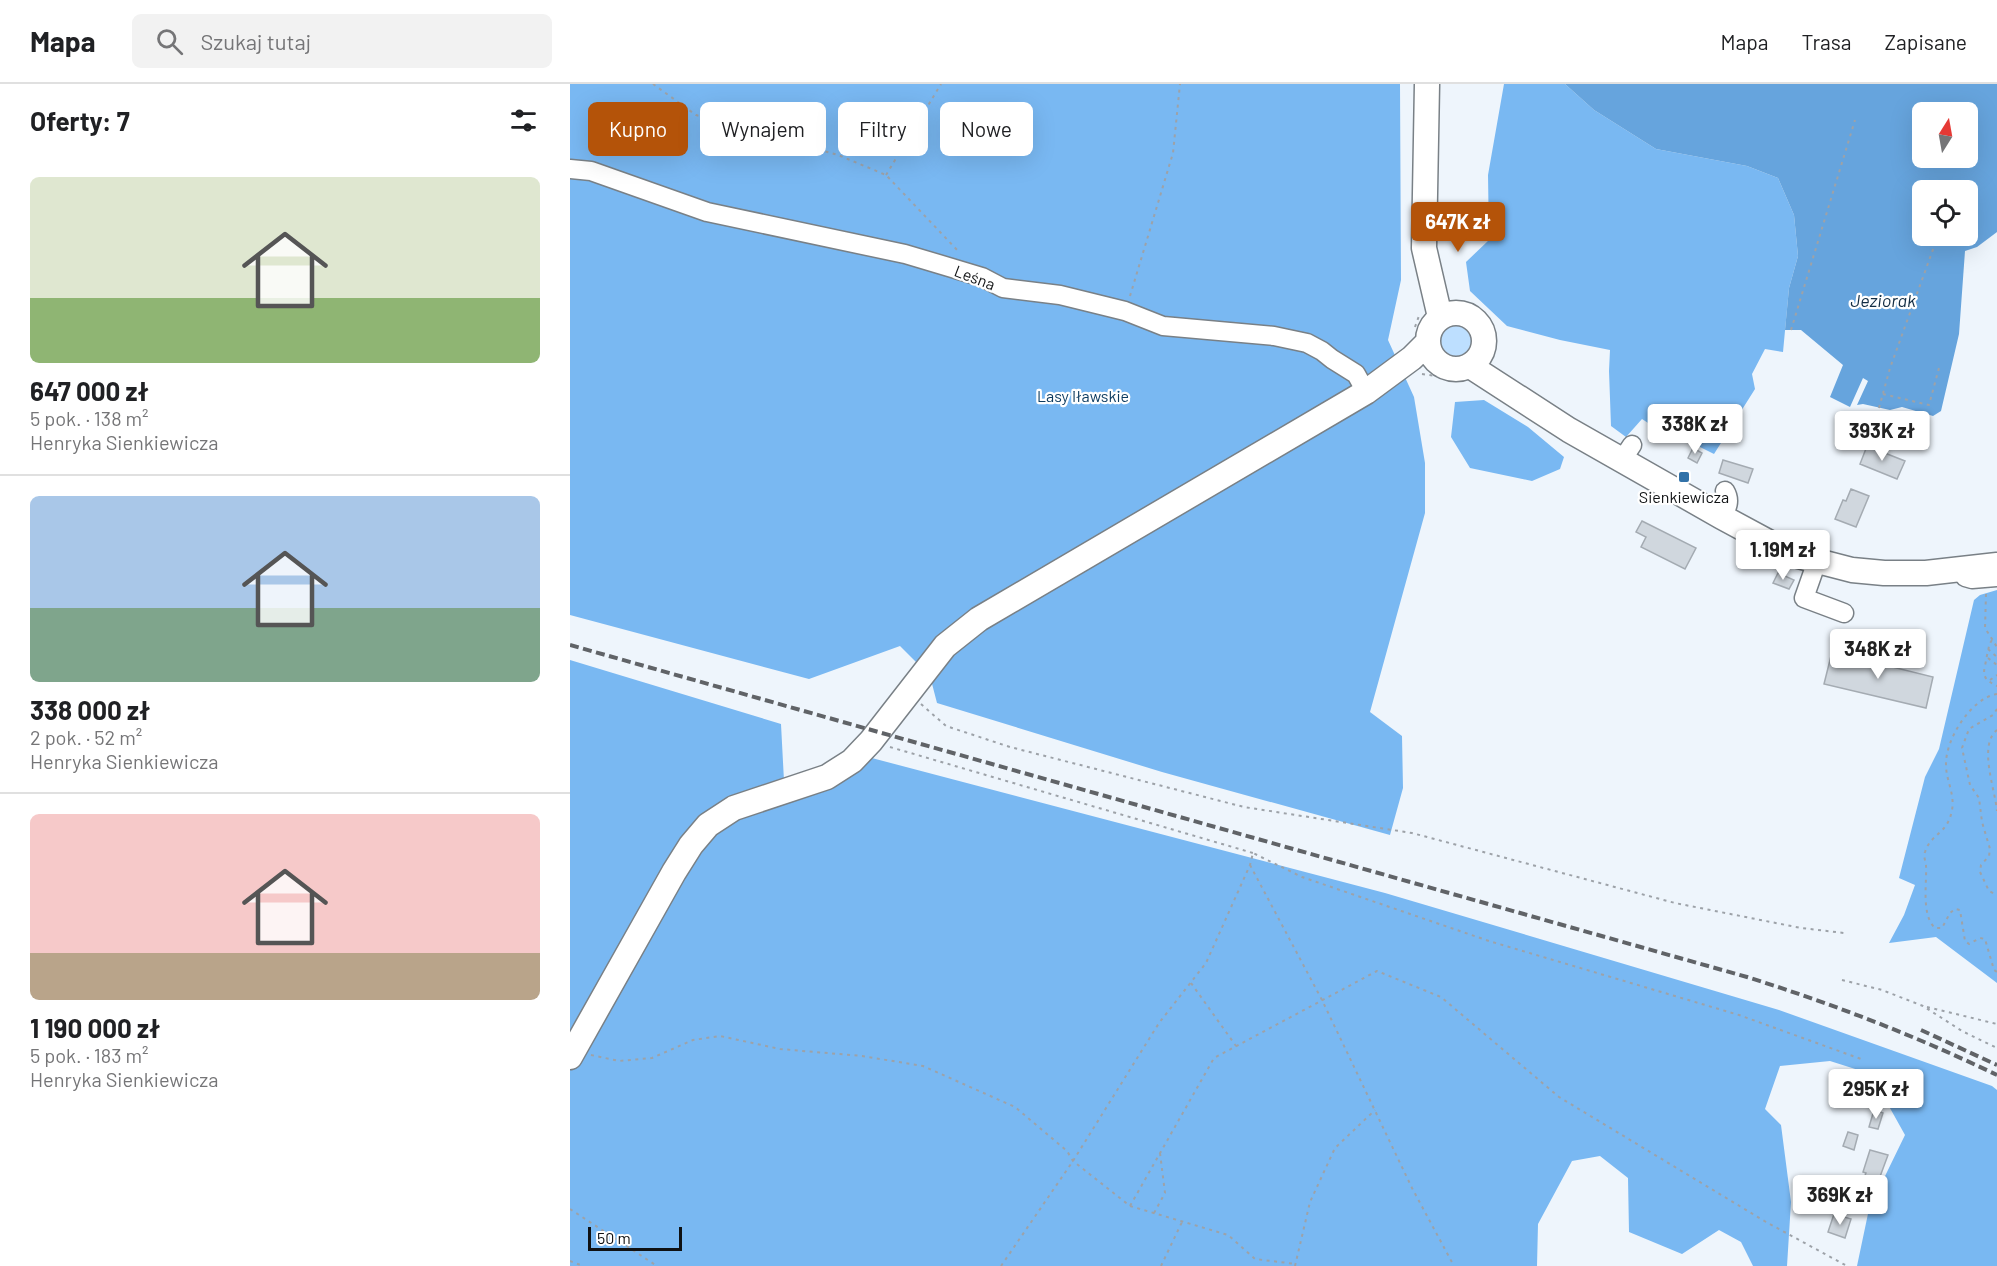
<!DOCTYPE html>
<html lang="pl">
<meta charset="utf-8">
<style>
:root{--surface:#fff;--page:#f2f2f2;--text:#202124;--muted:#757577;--line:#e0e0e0;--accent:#b45309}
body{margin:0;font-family:Barlow,sans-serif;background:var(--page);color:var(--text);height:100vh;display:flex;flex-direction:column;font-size:22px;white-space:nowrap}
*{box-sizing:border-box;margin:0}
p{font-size:20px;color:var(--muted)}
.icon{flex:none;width:33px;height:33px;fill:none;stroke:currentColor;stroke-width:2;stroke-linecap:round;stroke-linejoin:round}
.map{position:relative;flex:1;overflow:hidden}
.panel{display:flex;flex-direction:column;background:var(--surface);width:570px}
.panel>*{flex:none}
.top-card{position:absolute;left:18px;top:18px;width:570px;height:54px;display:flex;gap:12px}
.needle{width:39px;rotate:11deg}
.tools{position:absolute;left:1342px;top:18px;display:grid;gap:12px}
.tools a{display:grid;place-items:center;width:66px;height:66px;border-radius:9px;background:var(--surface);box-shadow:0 6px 24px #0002;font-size:30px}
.scale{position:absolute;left:18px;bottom:15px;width:94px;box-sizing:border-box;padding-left:6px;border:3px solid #0f1113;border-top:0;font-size:16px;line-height:21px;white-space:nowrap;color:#0f1113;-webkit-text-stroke:4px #fff;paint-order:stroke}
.price{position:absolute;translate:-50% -51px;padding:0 14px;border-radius:6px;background:#fff;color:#222;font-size:20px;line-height:39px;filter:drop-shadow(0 2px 3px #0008)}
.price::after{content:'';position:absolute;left:50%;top:36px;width:18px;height:14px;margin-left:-9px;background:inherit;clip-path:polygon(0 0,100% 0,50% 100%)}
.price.active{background:var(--accent);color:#fff}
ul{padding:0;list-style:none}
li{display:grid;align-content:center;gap:12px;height:318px;padding:0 30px}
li+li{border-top:2px solid var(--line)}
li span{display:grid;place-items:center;height:186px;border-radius:9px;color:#555}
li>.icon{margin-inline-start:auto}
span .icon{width:108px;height:108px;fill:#fffc;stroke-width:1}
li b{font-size:26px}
h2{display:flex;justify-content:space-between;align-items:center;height:72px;padding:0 30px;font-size:26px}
.pill{padding:0 21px;border-radius:9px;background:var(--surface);box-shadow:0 6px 24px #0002;font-size:21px;line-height:54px}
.pill.active{background:var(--accent);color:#fff}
header{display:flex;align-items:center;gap:36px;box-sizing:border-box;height:84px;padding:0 30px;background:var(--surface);border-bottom:2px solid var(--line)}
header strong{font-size:28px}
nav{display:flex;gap:33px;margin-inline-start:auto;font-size:21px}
.search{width:420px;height:54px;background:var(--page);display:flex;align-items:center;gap:15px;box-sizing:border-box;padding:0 21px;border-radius:9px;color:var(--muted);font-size:22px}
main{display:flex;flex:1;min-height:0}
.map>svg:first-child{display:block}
.green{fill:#bddfff}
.forest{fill:#79b8f2}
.water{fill:#66a4dd;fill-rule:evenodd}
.building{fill:#d0d7de;stroke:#a4abb2;stroke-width:1.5}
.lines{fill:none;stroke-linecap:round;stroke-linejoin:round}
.minor-casing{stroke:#798086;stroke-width:21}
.major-casing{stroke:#798086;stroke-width:27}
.path{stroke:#9da2a8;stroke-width:2;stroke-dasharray:3 4.5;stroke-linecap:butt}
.minor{stroke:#fff;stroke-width:18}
.major{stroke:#fff;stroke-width:24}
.rail{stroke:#606367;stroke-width:4;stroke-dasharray:9 4.5;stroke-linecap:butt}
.poi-dot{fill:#3272a8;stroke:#fff;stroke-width:2}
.labels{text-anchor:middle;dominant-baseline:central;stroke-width:4.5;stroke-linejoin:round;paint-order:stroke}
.street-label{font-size:16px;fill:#0f1113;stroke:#fff}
.park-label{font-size:16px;fill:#0b3a5f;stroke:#fff}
.poi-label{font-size:16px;fill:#0f1113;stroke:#fff}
.water-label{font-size:18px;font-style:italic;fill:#122d44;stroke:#fff}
</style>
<header>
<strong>Mapa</strong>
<div class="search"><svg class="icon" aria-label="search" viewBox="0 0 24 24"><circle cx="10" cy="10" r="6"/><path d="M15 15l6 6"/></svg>Szukaj tutaj</div>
<nav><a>Mapa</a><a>Trasa</a><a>Zapisane</a></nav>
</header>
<main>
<section class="panel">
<h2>Oferty: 7<svg class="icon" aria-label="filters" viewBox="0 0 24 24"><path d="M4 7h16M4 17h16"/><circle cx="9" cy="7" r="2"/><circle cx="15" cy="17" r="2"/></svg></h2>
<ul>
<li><span style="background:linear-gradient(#dfe7d0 65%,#8fb573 0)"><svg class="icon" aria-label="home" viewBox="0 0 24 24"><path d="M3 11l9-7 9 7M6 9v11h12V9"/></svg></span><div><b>647 000 zł</b><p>5 pok. · 138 m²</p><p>Henryka Sienkiewicza</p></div></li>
<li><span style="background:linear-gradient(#a9c7e8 60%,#7fa58c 0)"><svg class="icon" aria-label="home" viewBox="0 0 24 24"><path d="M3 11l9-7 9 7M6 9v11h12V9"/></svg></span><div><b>338 000 zł</b><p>2 pok. · 52 m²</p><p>Henryka Sienkiewicza</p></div></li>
<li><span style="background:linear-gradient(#f6c9c9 75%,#b9a48a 0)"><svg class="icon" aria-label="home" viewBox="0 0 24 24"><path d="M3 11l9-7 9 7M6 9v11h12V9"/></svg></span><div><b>1 190 000 zł</b><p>5 pok. · 183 m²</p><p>Henryka Sienkiewicza</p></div></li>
</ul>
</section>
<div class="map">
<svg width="1427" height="1182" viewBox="0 0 1427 1182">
<rect width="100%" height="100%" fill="#eef5fc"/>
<path class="green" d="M868 256a19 19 0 1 1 38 0a19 19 0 1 1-38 0Z"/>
<path class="forest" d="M 0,0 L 830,0 L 831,196 L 818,256 L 844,313 L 855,379 L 855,429 L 800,628 L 832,652 L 833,704 L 820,751 L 592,688 L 367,619 L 360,592 L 330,562 L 239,595 L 0,531 Z
M 934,0 L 995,0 L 1024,26 L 1086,65 L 1177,82 L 1208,94 L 1224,131 L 1228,172 L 1219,204 L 1213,268 L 1195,265 L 1182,290 L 1185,305 L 1144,370 L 1124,360 L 1104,356 L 1072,335 L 1056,353 L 1041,342 L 1039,287 L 1040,266 L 990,256 L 937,242 L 900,207 L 896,178 L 919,156 L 918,91 Z
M 914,316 L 958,343 L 994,373 L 990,385 L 962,397 L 900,384 L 881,353 L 885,318 Z
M 1427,506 L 1427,899 L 1366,853 L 1319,859 L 1334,831 L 1345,801 L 1329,794 L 1355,693 L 1369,665 L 1404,516 L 1410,511 Z
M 0,576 L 211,640 L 215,716 L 298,673 L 815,809 L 1209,926 L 1422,1002 L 1427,1006 L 1427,1182 L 1287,1182 L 1299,1125 L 1335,1051 L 1301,990 L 1260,977 L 1210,982 L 1195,1025 L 1211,1041 L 1221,1118 L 1217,1182 L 1183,1182 L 1171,1158 L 1149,1146 L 1112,1170 L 1059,1148 L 1058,1094 L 1030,1072 L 1002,1077 L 968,1140 L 967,1182 L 0,1182 Z"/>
<path class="water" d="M 995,0 L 1427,0 L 1427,148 L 1407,163 L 1395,167 L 1389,250 L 1371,327 L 1363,332 L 1332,323 L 1320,326 L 1293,320 L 1287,321 L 1298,297 L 1293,294 L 1280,323 L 1260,313 L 1273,281 L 1231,246 L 1215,246 L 1219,204 L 1228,172 L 1224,131 L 1208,94 L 1177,82 L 1086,65 L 1024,26 ZM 1353,28 L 1398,28 L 1398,74 L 1353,74 ZM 1353,106 L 1398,106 L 1398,152 L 1353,152 Z"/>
<path class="building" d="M 1297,362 L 1335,377 L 1327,395 L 1290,380 Z
M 1123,364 L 1132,369 L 1127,379 L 1118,374 Z
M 1153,376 L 1183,385 L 1178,399 L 1149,389 Z
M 1281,405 L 1299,412 L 1286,443 L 1265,435 L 1273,416 L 1276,417 Z
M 1072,437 L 1126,464 L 1115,485 L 1071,463 L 1076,453 L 1066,448 Z
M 1208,489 L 1224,496 L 1219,505 L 1203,499 Z
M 1262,568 L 1363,593 L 1356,624 L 1254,600 Z
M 1304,1026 L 1313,1029 L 1308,1045 L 1299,1043 Z
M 1278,1048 L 1288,1051 L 1284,1066 L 1273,1062 Z
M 1300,1066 L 1318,1071 L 1308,1098 L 1294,1094 L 1296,1089 L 1293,1088 Z
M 1264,1130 L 1281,1135 L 1275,1154 L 1258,1148 Z"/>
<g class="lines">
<defs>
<path id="minor" d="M 0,85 L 21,87 L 137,128 L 335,170 L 412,193 L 433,204 L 490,211 L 555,227 L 593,242 L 704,252 L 737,259 L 752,267 L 762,275 L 786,290 L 796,308
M 1052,376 L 1062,361
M 1152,433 C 1157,424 1161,417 1155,407
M 1247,477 L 1234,514 L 1274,529
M 1395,493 L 1402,495 L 1427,493"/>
<path id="major" d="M 857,0 L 854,164 L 870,233
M858 257a28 28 0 1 1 56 0a28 28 0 1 1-56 0Z
M 900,282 L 999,346 L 1152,433 L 1202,460 L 1228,472 L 1282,486 L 1314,489 L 1356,489 L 1427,481
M 0,973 L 104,788 L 121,761 L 138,741 L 164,724 L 257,693 L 282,677 L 301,657 L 375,562 L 409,535 L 796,308 L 842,274 L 858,258"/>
</defs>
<use href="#minor" class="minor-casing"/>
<use href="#major" class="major-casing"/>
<path class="path" d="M 83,0 L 126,31 L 268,71 L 316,91 L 390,169
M 316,91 L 371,0
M 560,212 L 603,69 L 610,0
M 845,243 L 850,229
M 1221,246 L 1285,36
M 852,290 L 888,295
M 1313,310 L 1359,321 L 1369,284
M 1309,324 L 1320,284 L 1365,160
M 1416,510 L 1415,544 L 1427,563
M 1422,556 C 1418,562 1419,565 1417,571 C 1415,587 1408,593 1427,602
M 1418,565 L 1427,573
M 1418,574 L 1427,581
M 1420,596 L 1427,591
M 1427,610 C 1401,614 1375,656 1376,681 C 1376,696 1385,710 1382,726 C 1378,750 1361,749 1355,768 C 1353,773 1356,777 1356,782 C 1357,799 1351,831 1365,844 L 1372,844 L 1380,829 L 1385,825 L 1390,826 L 1395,857 L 1399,860 L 1410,854 L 1415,855 L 1424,886 L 1427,888
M 351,620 L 376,642 L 440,663 L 674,723 L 842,749 L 1105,819 L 1231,844 L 1274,849
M 1427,625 L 1423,631 L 1399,645 L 1392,664 L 1400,701 L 1409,714 L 1412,738 L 1420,765 L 1419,772 L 1411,781 L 1410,788 L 1419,807 L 1427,811
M 1427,646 C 1408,661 1425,705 1427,727
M 320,663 L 683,769
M 680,781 L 752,916 L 842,1104 L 884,1182
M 1272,896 L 1312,906 L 1353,922 L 1392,947 L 1427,964
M 621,899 L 666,962
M 1357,923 L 1427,940
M 21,971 L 49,977 L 82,974 L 123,956 L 150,952 L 210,965 L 292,972 L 353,982 L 445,1023 L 497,1067 L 503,1077 L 560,1122 L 644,974 L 807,887 L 871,913 L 989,1013 L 1196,1138 L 1277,1182
M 560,1122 L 658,1151 L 685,1175 L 726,1180
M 0,1125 L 87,1182
M 584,1129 L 595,1109 L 590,1069
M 0,1177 L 13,1182
M 431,1182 L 503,1077 L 589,939 L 636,879 L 680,781 L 683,769 L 732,793 L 919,857 L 1169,931 L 1291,975
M 591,1182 L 612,1138
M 725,1182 L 740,1118 L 765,1064 L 805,1026"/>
<use href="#minor" class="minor"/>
<use href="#major" class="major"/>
<path class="rail" d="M 0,561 L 1177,893 C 1263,920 1346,952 1427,991
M 1351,946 L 1427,981"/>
</g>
<rect class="poi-dot" x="1108" y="387" width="12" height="12" rx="3"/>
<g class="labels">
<g class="street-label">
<text transform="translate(405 193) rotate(21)">Leśna</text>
</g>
<g class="park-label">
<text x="513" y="311">Lasy Iławskie</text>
</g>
<g class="poi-label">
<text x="1114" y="412">Sienkiewicza</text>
</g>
<g class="water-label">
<text x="1313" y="216">Jeziorak</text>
</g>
</g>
</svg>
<div class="tools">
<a><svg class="needle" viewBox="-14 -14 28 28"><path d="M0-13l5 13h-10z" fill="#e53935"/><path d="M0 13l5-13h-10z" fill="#757577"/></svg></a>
<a><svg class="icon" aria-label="locate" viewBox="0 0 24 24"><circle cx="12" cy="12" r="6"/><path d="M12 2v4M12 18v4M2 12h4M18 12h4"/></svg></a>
</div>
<div class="scale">50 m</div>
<b class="price active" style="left:888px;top:169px">647K zł</b>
<b class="price" style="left:1125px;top:371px">338K zł</b>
<b class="price" style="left:1312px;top:378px">393K zł</b>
<b class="price" style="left:1213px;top:497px">1.19M zł</b>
<b class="price" style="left:1308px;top:596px">348K zł</b>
<b class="price" style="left:1306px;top:1036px">295K zł</b>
<b class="price" style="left:1270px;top:1142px">369K zł</b>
<div class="top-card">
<a class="pill active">Kupno</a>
<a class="pill">Wynajem</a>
<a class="pill">Filtry</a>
<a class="pill">Nowe</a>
</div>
</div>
</main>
